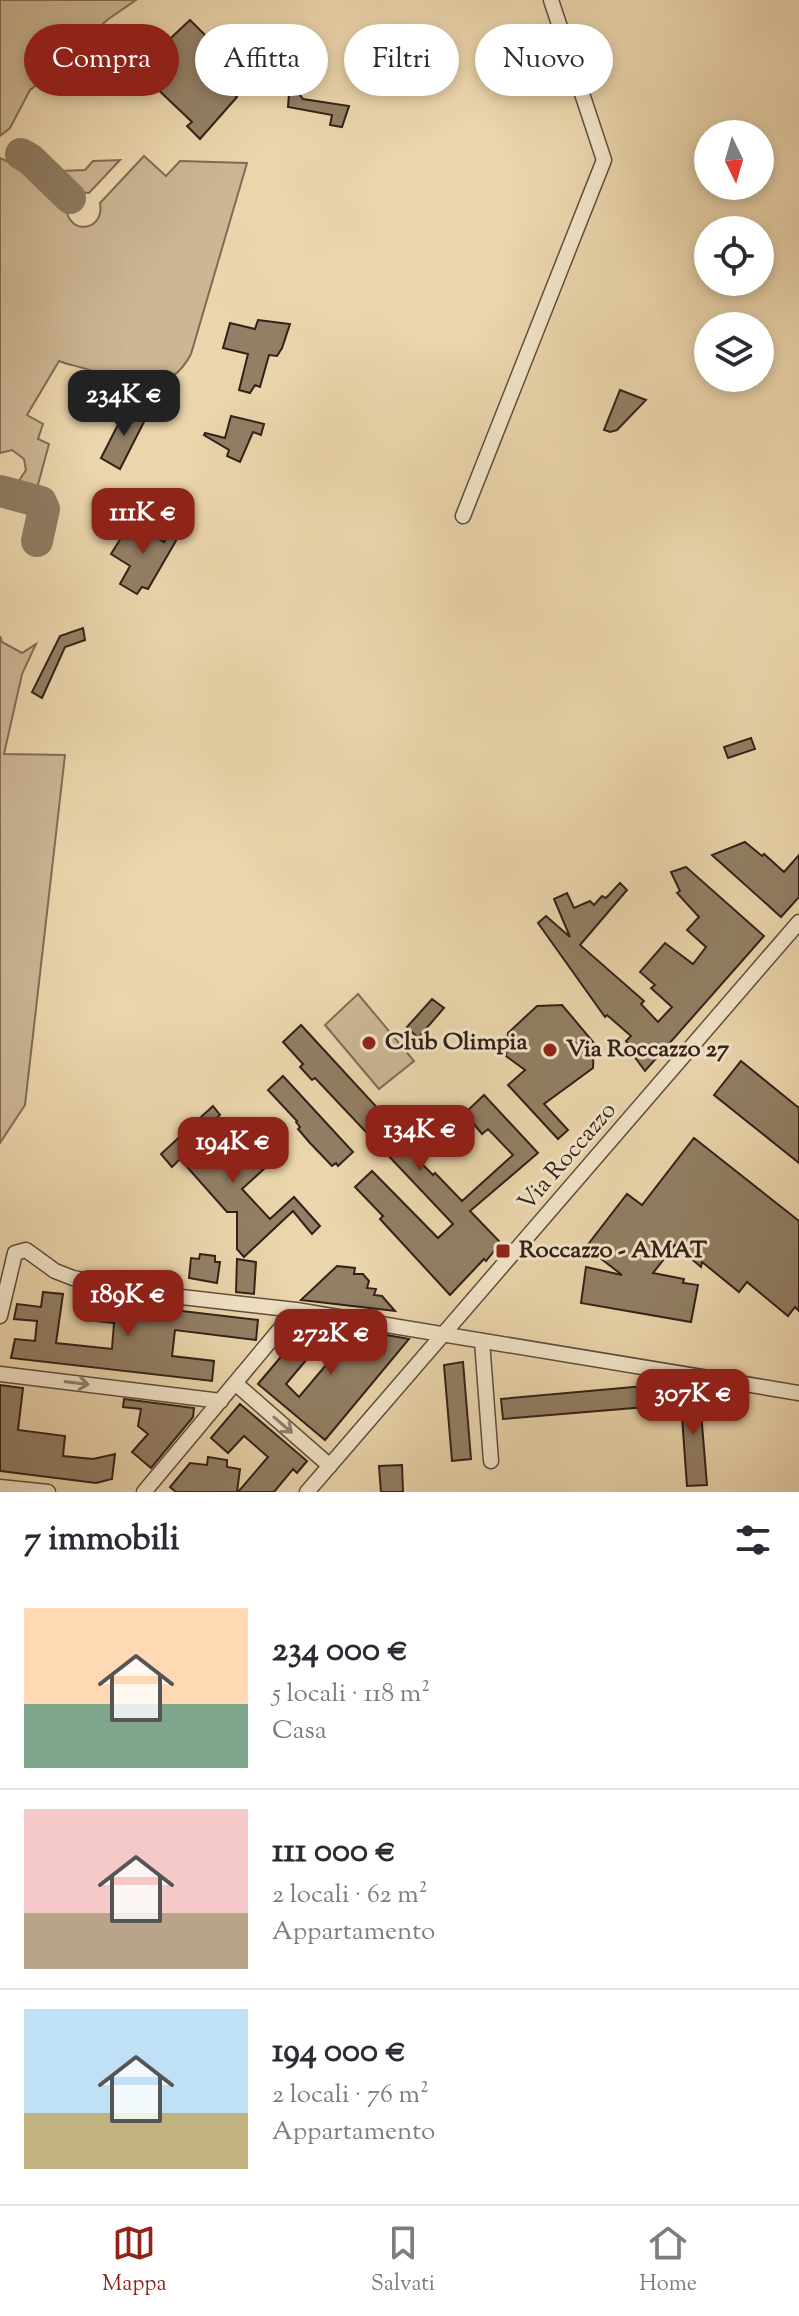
<!DOCTYPE html>
<html lang="it">
<meta charset="utf-8">
<style>
:root{--surface:#fff;--page:#f7f7f7;--text:#2b2b33;--muted:#7c7c81;--line:#e1e1e2;--accent:#8f2418}
body{margin:0;font-family:"Sorts Mill Goudy",serif;background:var(--page);color:var(--text);height:100vh;display:flex;flex-direction:column;font-size:30px;white-space:nowrap}
*{box-sizing:border-box;margin:0}
p{font-size:26px;color:var(--muted)}
.icon{flex:none;width:44px;height:44px;fill:none;stroke:currentColor;stroke-width:2;stroke-linecap:round;stroke-linejoin:round}
.map{position:relative;height:1492px;overflow:hidden}
.sheet{display:flex;flex-direction:column;background:var(--surface);flex:1}
.sheet>*{flex:none}
.guide{position:absolute;left:24px;top:24px;width:752px;height:72px;display:flex;gap:16px}
.needle{width:52px;rotate:175deg}
.fabs{position:absolute;left:694px;top:120px;display:grid;gap:16px}
.fabs a{display:grid;place-items:center;width:80px;height:80px;border-radius:50%;background:var(--surface);box-shadow:0 4px 12px #0003;font-size:40px}
.price{position:absolute;translate:-50% -68px;padding:0 18px;border-radius:16px;background:var(--accent);color:#fff;font-size:26px;line-height:52px;filter:drop-shadow(0 2px 4px #0008)}
.price::after{content:'';position:absolute;left:50%;top:48px;width:24px;height:18px;margin-left:-12px;background:inherit;clip-path:polygon(0 0,100% 0,50% 100%)}
.price.active{background:#222;color:#fff}
ul{padding:0;list-style:none}
li{display:flex;align-items:center;gap:24px;height:200px;padding:0 24px}
li+li{border-top:2px solid var(--line)}
li span{display:grid;place-items:center;flex:none;width:224px;height:160px;border-radius:0px;color:#555}
li>.icon{margin-inline-start:auto}
span .icon{width:96px;height:96px;fill:#fffc;stroke-width:1}
li b{font-size:34px}
h2{display:flex;justify-content:space-between;align-items:center;height:96px;padding:0 24px;font-size:34px}
.pill{padding:0 28px;border-radius:36px;background:var(--surface);box-shadow:0 4px 12px #0003;font-size:28px;line-height:72px}
.pill.active{background:var(--accent);color:#fff}
.tabs{display:flex;justify-content:space-around;align-items:center;height:112px;border-top:2px solid var(--line);background:var(--surface);font-size:22px;color:var(--muted)}
.tabs a{display:grid;justify-items:center;gap:4px}
.tabs .active{color:var(--accent)}
.map>svg:first-child{display:block}
.green{fill:#ccb693;stroke:#7f6c56;stroke-width:2}
.lines{fill:none;stroke-linecap:round;stroke-linejoin:round}
.taxiway{stroke:#8e7b62;stroke-width:32}
.building{fill:#927f65;stroke:#322119;stroke-width:2}
.street-casing{stroke:#604e3e;stroke-width:17}
.street{stroke:#f2e4c9;stroke-width:14}
.oneway{stroke:#928271}
.poi-dot{fill:#8f2418;stroke:#f2e4c9;stroke-width:3}
.labels{text-anchor:middle;dominant-baseline:central;stroke-width:6;stroke-linejoin:round;paint-order:stroke}
.poi-label{font-size:24px;font-weight:bold;fill:#322119;stroke:#f2e4c9;text-anchor:start}
.street-label{font-size:24px;fill:#322119;stroke:#f2e4c9}
</style>
<div class="map">
<svg width="799" height="1492" viewBox="0 0 799 1492">
<rect width="100%" height="100%" fill="#ebd5ac"/>
<filter id="stains"><feTurbulence type="fractalNoise" baseFrequency=".0025" numOctaves="4"/><feColorMatrix values="0 0 0 0 .2 0 0 0 0 .09 0 0 0 0 .02 0 0 0 .5 -.17"/></filter>
<radialGradient id="worn" r=".72"><stop offset=".6" stop-color="#630" stop-opacity="0"/><stop offset="1" stop-color="#630" stop-opacity=".3"/></radialGradient>
<path class="green" d="M 0,0 L 136,0 L 107,20 L 54,72 L 30,90 L 10,128 L 0,136 Z
M 144,156 L 166,176 L 180,161 L 247,163 L 191,354 C 167,400 128,384 89,370 C 79,366 68,365 59,361 L 27,415 L 43,424 L 38,439 L 49,444 L 37,488 L 17,484 L 26,470 L 24,459 L 12,450 L 0,453 L 0,158 L 27,170 L 66,207 C 68,236 105,232 100,203 Z
M 120,160 L 89,193 L 79,192 L 57,173 L 59,171 L 85,170 L 93,161 Z
M 0,636 L 2,642 L 22,653 L 36,644 L 22,674 L 4,754 L 65,755 L 25,1105 L 0,1143 Z
M 358,994 L 414,1061 L 379,1089 L 325,1025 Z"/>
<g class="lines">
<path class="taxiway" d="M 21,154 L 30,159 L 70,198
M 0,491 L 41,502 L 44,509 L 37,541"/>
</g>
<path class="building" d="M 190,20 L 239,69 L 224,84 L 237,97 L 200,139 L 187,126 L 192,122 L 129,62 L 121,70 L 114,63 L 110,63 L 104,59 L 110,51 L 118,58 L 143,32 L 157,51 Z
M 290,81 L 303,99 L 349,106 L 342,127 L 330,125 L 332,115 L 288,107 Z
M 258,320 L 290,324 L 282,348 L 277,356 L 269,355 L 260,387 L 255,385 L 250,393 L 239,390 L 248,354 L 223,348 L 230,323 L 255,329 Z
M 78,385 L 114,406 L 110,412 L 71,393 Z
M 620,390 L 646,400 L 617,430 L 610,432 L 604,430 Z
M 127,407 L 146,418 L 120,469 L 101,458 Z
M 231,416 L 264,424 L 261,435 L 253,432 L 240,462 L 227,456 L 229,450 L 204,435 L 205,433 L 225,438 Z
M 131,522 L 164,542 L 173,527 L 181,532 L 148,589 L 142,587 L 137,594 L 120,584 L 130,566 L 111,554 Z
M 83,628 L 85,640 L 65,647 L 42,698 L 32,692 L 60,636 Z
M 751,738 L 755,749 L 728,758 L 724,747 Z
M 745,842 L 762,856 L 764,854 L 784,872 L 799,855 L 799,897 L 781,917 L 712,855 Z
M 686,867 L 764,936 L 645,1071 L 631,1052 L 634,1050 L 626,1041 L 631,1036 L 607,1015 L 605,1017 L 538,923 L 546,916 L 570,937 L 554,899 L 567,893 L 574,908 L 590,901 L 594,905 L 602,896 L 606,898 L 620,883 L 627,890 L 580,945 L 644,1001 L 641,1004 L 658,1022 L 672,1007 L 651,988 L 655,985 L 640,972 L 665,943 L 693,964 L 706,947 L 687,930 L 699,917 L 677,893 L 680,891 L 671,872 Z
M 432,999 L 444,1008 L 418,1038 L 407,1027 Z
M 562,1005 L 594,1043 L 593,1068 L 544,1104 L 568,1130 L 558,1139 L 508,1085 L 525,1070 L 506,1056 L 508,1033 L 537,1006 Z
M 301,1025 L 417,1151 L 413,1155 L 433,1175 L 435,1173 L 462,1201 L 513,1155 L 488,1129 L 482,1134 L 465,1113 L 484,1095 L 538,1153 L 470,1211 L 499,1241 L 498,1246 L 486,1261 L 484,1259 L 450,1295 L 380,1219 L 383,1216 L 355,1187 L 372,1171 L 438,1238 L 453,1224 L 315,1078 L 312,1080 L 300,1067 L 303,1064 L 283,1042 Z
M 741,1061 L 799,1108 L 799,1163 L 714,1095 Z
M 283,1076 L 353,1152 L 338,1166 L 336,1163 L 332,1166 L 310,1143 L 298,1129 L 300,1127 L 296,1122 L 297,1121 L 268,1090 Z
M 213,1106 L 220,1115 L 189,1143 L 210,1165 L 238,1140 L 264,1169 L 242,1189 L 270,1219 L 294,1197 L 320,1226 L 312,1234 L 293,1211 L 244,1257 L 237,1249 L 237,1212 L 227,1212 L 180,1159 L 172,1167 L 161,1154 Z
M 694,1138 L 799,1221 L 799,1311 L 795,1307 L 788,1316 L 747,1282 L 739,1292 L 702,1262 L 701,1267 L 675,1245 L 653,1273 L 684,1279 L 683,1283 L 698,1285 L 691,1322 L 581,1303 L 586,1267 L 622,1275 L 586,1247 L 627,1194 L 642,1205 Z
M 200,1254 L 215,1256 L 215,1262 L 220,1262 L 217,1283 L 189,1278 L 191,1258 L 199,1259 Z
M 237,1259 L 256,1262 L 254,1294 L 236,1292 Z
M 337,1266 L 355,1268 L 354,1274 L 363,1274 L 369,1281 L 367,1288 L 376,1289 L 374,1295 L 382,1296 L 395,1311 L 301,1300 Z
M 43,1292 L 63,1294 L 56,1343 L 112,1349 L 114,1323 L 87,1320 L 89,1300 L 258,1320 L 256,1340 L 175,1330 L 172,1356 L 214,1361 L 212,1381 L 11,1358 L 15,1339 L 35,1341 L 37,1321 L 14,1319 L 17,1304 L 41,1307 Z
M 358,1330 L 409,1339 L 325,1440 L 258,1384 L 301,1333 L 331,1332 L 333,1352 L 312,1353 L 286,1384 L 299,1397 L 337,1352 L 343,1358 L 358,1339 L 354,1336 Z
M 463,1362 L 471,1459 L 452,1461 L 444,1365 Z
M 0,1385 L 23,1388 L 18,1430 L 65,1436 L 63,1456 L 93,1459 L 115,1454 L 112,1479 L 96,1483 L 0,1471 Z
M 644,1386 L 646,1407 L 503,1419 L 501,1399 Z
M 699,1388 L 707,1485 L 687,1486 L 680,1389 Z
M 124,1399 L 194,1408 L 193,1417 L 151,1468 L 132,1452 L 148,1434 L 138,1426 L 141,1409 L 123,1407 Z
M 240,1404 L 307,1461 L 297,1473 L 293,1469 L 274,1492 L 238,1492 L 268,1457 L 244,1436 L 228,1453 L 211,1438 Z
M 208,1457 L 227,1460 L 227,1467 L 240,1469 L 237,1492 L 176,1492 L 170,1487 L 190,1463 L 207,1465 Z
M 402,1465 L 403,1492 L 381,1492 L 379,1466 Z"/>
<g class="lines">
<defs>
<path id="street" d="M 463,516 L 604,160 L 551,0
M 0,1316 L 15,1253 L 26,1250 L 55,1271 L 73,1278 L 173,1296 L 296,1310 L 799,1393
M 482,1341 L 491,1461
M 0,1374 L 221,1401
M 235,1383 L 330,1466
M 0,1487 L 48,1492
M 144,1492 L 296,1310
M 307,1492 L 799,922"/>
</defs>
<use href="#street" class="street-casing"/>
<use href="#street" class="street"/>
</g>
<defs><path id="oneway-shaft" d="M-6 0H5M1.5-3L5.5 0L1.5 3" fill="none" stroke-width="1.6" stroke-linecap="round" stroke-linejoin="round" transform="scale(2)"/></defs>
<g class="oneway">
<use href="#oneway-shaft" transform="translate(77 1383) rotate(7)"/>
<use href="#oneway-shaft" transform="translate(283 1425) rotate(41)"/>
</g>
<g class="poi-dot">
<circle cx="369" cy="1043" r="8"/>
<circle cx="550" cy="1050" r="8"/>
<rect x="495" y="1243" width="16" height="16" rx="4"/>
</g>
<g class="labels">
<g class="poi-label">
<text x="385" y="1043">Club Olimpia</text>
<text x="566" y="1050">Via Roccazzo 27</text>
<text x="519" y="1251">Roccazzo - AMAT</text>
</g>
<g class="street-label">
<text transform="translate(568 1157) rotate(-49)">Via Roccazzo</text>
</g>
</g>
<rect width="100%" height="100%" filter="url(#stains)"/>
<rect width="100%" height="100%" fill="url(#worn)"/>
</svg>
<div class="fabs">
<a><svg class="needle" viewBox="-14 -14 28 28"><path d="M0-13l5 13h-10z" fill="#e53935"/><path d="M0 13l5-13h-10z" fill="#7c7c81"/></svg></a>
<a><svg class="icon" aria-label="locate" viewBox="0 0 24 24"><circle cx="12" cy="12" r="6"/><path d="M12 2v4M12 18v4M2 12h4M18 12h4"/></svg></a>
<a><svg class="icon" aria-label="layers" viewBox="0 0 24 24"><path d="M12 4l9 5-9 5-9-5zM3 14l9 5 9-5"/></svg></a>
</div>
<b class="price active" style="left:124px;top:438px">234K €</b>
<b class="price" style="left:143px;top:556px">111K €</b>
<b class="price" style="left:420px;top:1173px">134K €</b>
<b class="price" style="left:233px;top:1185px">194K €</b>
<b class="price" style="left:128px;top:1338px">189K €</b>
<b class="price" style="left:331px;top:1377px">272K €</b>
<b class="price" style="left:693px;top:1437px">307K €</b>
<div class="guide">
<a class="pill active">Compra</a>
<a class="pill">Affitta</a>
<a class="pill">Filtri</a>
<a class="pill">Nuovo</a>
</div>
</div>
<section class="sheet">
<h2>7 immobili<svg class="icon" aria-label="filters" viewBox="0 0 24 24"><path d="M4 7h16M4 17h16"/><circle cx="9" cy="7" r="2"/><circle cx="15" cy="17" r="2"/></svg></h2>
<ul>
<li><span style="background:linear-gradient(#ffd9b3 60%,#7fa58c 0)"><svg class="icon" aria-label="home" viewBox="0 0 24 24"><path d="M3 11l9-7 9 7M6 9v11h12V9"/></svg></span><div><b>234 000 €</b><p>5 locali · 118 m²</p><p>Casa</p></div></li>
<li><span style="background:linear-gradient(#f6c9c9 65%,#b9a48a 0)"><svg class="icon" aria-label="home" viewBox="0 0 24 24"><path d="M3 11l9-7 9 7M6 9v11h12V9"/></svg></span><div><b>111 000 €</b><p>2 locali · 62 m²</p><p>Appartamento</p></div></li>
<li><span style="background:linear-gradient(#bfe0f5 65%,#c2b280 0)"><svg class="icon" aria-label="home" viewBox="0 0 24 24"><path d="M3 11l9-7 9 7M6 9v11h12V9"/></svg></span><div><b>194 000 €</b><p>2 locali · 76 m²</p><p>Appartamento</p></div></li>
</ul>
</section>
<nav class="tabs">
<a class="active"><svg class="icon" aria-label="map" viewBox="0 0 24 24"><path d="M3 6l6-2 6 2 6-2v14l-6 2-6-2-6 2zM9 4v14M15 6v14"/></svg>Mappa</a>
<a><svg class="icon" aria-label="saved" viewBox="0 0 24 24"><path d="M7 4h10v16l-5-4-5 4z"/></svg>Salvati</a>
<a><svg class="icon" aria-label="home" viewBox="0 0 24 24"><path d="M3 11l9-7 9 7M6 9v11h12V9"/></svg>Home</a>
</nav>
